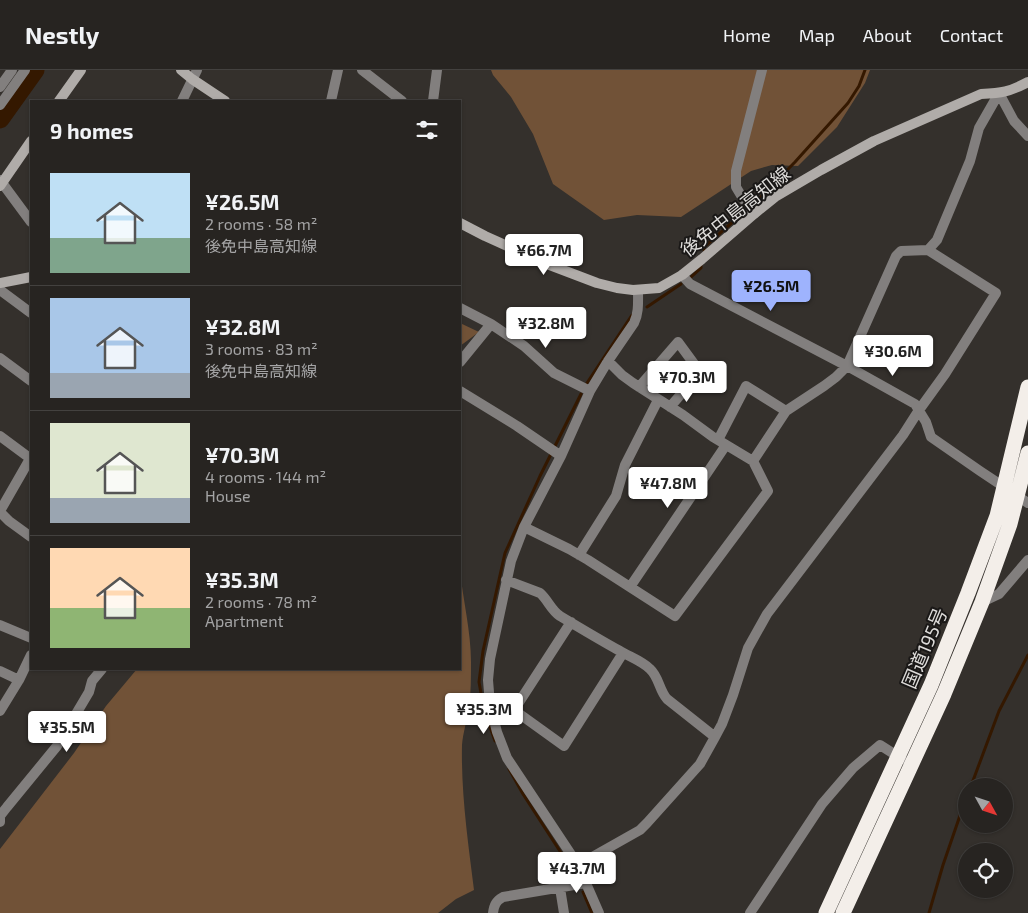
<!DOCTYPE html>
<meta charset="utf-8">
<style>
:root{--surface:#272421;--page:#33302e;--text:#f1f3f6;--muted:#a4a4a5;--line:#43413f;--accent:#9eb3fd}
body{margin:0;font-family:"Exo 2","Noto Sans JP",sans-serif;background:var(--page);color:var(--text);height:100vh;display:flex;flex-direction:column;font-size:19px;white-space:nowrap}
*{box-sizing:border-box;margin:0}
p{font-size:16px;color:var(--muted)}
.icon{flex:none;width:28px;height:28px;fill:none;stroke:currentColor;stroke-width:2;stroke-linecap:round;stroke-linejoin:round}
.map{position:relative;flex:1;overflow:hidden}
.details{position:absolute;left:30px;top:30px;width:431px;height:570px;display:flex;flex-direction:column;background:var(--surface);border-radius:0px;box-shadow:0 1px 4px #0004,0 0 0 1px var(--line)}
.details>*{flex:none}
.needle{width:32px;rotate:130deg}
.tools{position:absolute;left:958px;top:708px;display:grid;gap:10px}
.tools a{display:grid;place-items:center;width:55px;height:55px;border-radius:50%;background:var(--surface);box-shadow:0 1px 4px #0004,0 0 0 1px var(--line);font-size:25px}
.price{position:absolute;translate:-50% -42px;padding:0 11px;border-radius:5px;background:#fff;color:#222;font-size:16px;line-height:32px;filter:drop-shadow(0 1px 2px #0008)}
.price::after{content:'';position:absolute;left:50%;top:30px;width:15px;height:11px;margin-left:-8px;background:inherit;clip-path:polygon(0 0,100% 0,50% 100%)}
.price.current{background:var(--accent);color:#111}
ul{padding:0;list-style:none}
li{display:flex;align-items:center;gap:15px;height:125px;padding:0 20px}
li+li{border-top:1px solid var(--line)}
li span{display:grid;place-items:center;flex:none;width:140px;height:100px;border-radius:0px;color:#555}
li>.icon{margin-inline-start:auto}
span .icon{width:60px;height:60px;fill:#fffc;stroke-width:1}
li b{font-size:21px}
h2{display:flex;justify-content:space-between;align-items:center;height:60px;padding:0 20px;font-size:21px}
header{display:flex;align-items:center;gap:30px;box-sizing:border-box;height:70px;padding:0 25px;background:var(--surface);border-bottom:1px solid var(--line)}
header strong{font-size:24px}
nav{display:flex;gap:28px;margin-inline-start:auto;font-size:18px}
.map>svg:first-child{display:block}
.green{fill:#715237}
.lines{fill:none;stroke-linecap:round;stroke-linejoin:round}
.stream{stroke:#341800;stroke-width:3}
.river{stroke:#341800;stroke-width:19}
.street{stroke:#827f7e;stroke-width:10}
.secondary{stroke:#b0aca9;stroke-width:10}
.highway{stroke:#f3eee9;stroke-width:15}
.labels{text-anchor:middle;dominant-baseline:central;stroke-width:4;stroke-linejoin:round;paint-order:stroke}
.street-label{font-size:19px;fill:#dddbd9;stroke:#1a1817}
</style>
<header>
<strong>Nestly</strong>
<nav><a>Home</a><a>Map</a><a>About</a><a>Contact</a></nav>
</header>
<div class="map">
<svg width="1028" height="843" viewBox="0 0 1028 843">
<rect width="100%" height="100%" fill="#34302c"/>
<path class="green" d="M 491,0 L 870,0 L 865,13 L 837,57 L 798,96 L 772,95 L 751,101 L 681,147 L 637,145 L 604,150 L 553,114 L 533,64 L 511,27 L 493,5 Z
M 460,253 L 479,262 L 460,276 Z
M 460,500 C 463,531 471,561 471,592 C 471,607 471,623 469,638 C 467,650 463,663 462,675 C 461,724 468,772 474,820 L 456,829 L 438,843 L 0,843 L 0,779 L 74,683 L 106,636 L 137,599 L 460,599 Z"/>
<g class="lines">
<path class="stream" d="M 753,135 L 795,92 L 848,33 L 859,16 L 865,0
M 704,180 L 704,177 L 743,143
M 690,208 L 701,198 L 701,196
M 647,237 L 681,214
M 587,313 L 632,245
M 495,671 L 484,640 L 479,612 L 483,581 L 505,483 L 540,406 L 581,324
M 509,699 L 523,724 L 576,806
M 971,716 L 999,641 L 1028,585
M 583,822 L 592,843
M 929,843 L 943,795 L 966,728"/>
<path class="river" d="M 0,49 L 35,0"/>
<path class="street" d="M 362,0 L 402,31
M 0,17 L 12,0
M 999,23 L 1014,51 L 1028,66
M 182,31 L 197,0
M 331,31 L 338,0
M 433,31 L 437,0
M 0,35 L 25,0
M 0,110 L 31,152
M 754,144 L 742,127 L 736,117 L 736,101 L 762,0
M 682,205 L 690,214 L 847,296 L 915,334 L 926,352 L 931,367 L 980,401 L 1028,433
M 0,220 L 31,243
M 460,238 L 491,254 L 524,276 L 554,303 L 590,321
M 0,288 L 31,311
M 460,292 L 491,254
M 639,317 L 678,272 L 700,302 L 670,337
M 460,321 L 517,356 L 561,386
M 0,366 L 31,389
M 718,370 L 746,316 L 786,341
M 753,391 L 786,341 L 824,316 L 836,307 L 847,296 L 896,186 L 901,181 L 928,180 L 937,170 L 970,91 L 979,58 L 999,23
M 0,441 L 31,387
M 0,442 L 9,451 L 31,467
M 524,457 L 569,479 L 588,490 L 675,546 L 768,421 L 753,391 L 713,367 L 683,345 L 633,313 L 622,305 L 608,291
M 579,485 L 616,426 L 625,395 L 658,330
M 506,510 L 540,523 C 548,530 551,540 560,546 C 580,558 600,570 620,581 C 630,587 642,591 650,599 C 659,607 659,620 667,629 L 715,667
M 630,517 L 726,375
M 982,532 L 999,524 L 1028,490
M 0,555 L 31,568
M 0,601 L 19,610
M 489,627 L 514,640 L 564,676 L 623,583
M 514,640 L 571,552
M 0,641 L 19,610 L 31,585
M 0,752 L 0,746 L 7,737 L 57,676 L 89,622 L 92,611 L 102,599
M 578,795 L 640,760 L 647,753 L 700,694 L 715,667 L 722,654 L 733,625 L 748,578 L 767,544 L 903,365 L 919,340 L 945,304 L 996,223 L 928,180
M 560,818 L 564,843
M 493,843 C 494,835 496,831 503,827 L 586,813
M 599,843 L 578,795 L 507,688 L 497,662 L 490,635 L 488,610 L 490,589 L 511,491 L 524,457 L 561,386 L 590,321 L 608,291 L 634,253 C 639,243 638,232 638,220
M 750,843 L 822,734 L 853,698 L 880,675 L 902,689"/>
<path class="secondary" d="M 181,0 L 192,9 L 225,31
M 59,31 L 81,0
M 0,116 L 31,71
M 460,153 L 485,166 L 547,194 L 597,213 L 617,218 L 633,220 L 659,218 L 682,205 L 702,189 L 754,144 L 775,127 L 821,100 L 874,71 L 981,24 C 1002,23 1009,22 1028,12
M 0,213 L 31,207"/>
<path class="highway" d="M 826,843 L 931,615 L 968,523 L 997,446 L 1028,317
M 843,843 L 944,624 L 982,532 L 1010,454 L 1028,383"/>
</g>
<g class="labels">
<g class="street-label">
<text transform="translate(735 141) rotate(-38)">後免中島高知線</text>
<text transform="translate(924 578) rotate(-67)">国道195号</text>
</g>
</g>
</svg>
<div class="tools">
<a><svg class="needle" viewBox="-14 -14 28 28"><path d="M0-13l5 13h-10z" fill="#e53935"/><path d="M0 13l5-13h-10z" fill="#a4a4a5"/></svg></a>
<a><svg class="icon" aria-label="locate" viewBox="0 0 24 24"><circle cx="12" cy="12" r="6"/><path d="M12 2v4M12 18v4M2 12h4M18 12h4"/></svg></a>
</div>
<b class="price" style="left:544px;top:206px">¥66.7M</b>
<b class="price current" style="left:771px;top:242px">¥26.5M</b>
<b class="price" style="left:546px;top:279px">¥32.8M</b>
<b class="price" style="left:893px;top:307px">¥30.6M</b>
<b class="price" style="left:687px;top:333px">¥70.3M</b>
<b class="price" style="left:668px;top:439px">¥47.8M</b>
<b class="price" style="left:484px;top:665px">¥35.3M</b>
<b class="price" style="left:67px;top:683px">¥35.5M</b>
<b class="price" style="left:577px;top:824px">¥43.7M</b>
<section class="details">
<h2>9 homes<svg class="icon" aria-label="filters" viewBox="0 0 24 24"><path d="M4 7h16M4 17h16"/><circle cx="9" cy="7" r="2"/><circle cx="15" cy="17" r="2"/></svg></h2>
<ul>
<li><span style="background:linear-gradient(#bfe0f5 65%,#7fa58c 0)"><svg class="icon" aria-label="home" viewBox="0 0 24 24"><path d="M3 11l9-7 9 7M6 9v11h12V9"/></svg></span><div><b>¥26.5M</b><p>2 rooms · 58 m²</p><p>後免中島高知線</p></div></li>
<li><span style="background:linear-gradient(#a9c7e8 75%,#9aa5b1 0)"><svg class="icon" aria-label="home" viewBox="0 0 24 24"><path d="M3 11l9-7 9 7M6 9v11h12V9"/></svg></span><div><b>¥32.8M</b><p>3 rooms · 83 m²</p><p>後免中島高知線</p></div></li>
<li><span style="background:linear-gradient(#dfe7d0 75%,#9aa5b1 0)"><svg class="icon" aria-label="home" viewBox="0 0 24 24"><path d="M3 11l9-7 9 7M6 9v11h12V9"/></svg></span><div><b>¥70.3M</b><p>4 rooms · 144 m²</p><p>House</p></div></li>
<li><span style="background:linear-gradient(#ffd9b3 60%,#8fb573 0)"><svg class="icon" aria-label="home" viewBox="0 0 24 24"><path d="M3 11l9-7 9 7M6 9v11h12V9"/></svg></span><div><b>¥35.3M</b><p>2 rooms · 78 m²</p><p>Apartment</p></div></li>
</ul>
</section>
</div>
